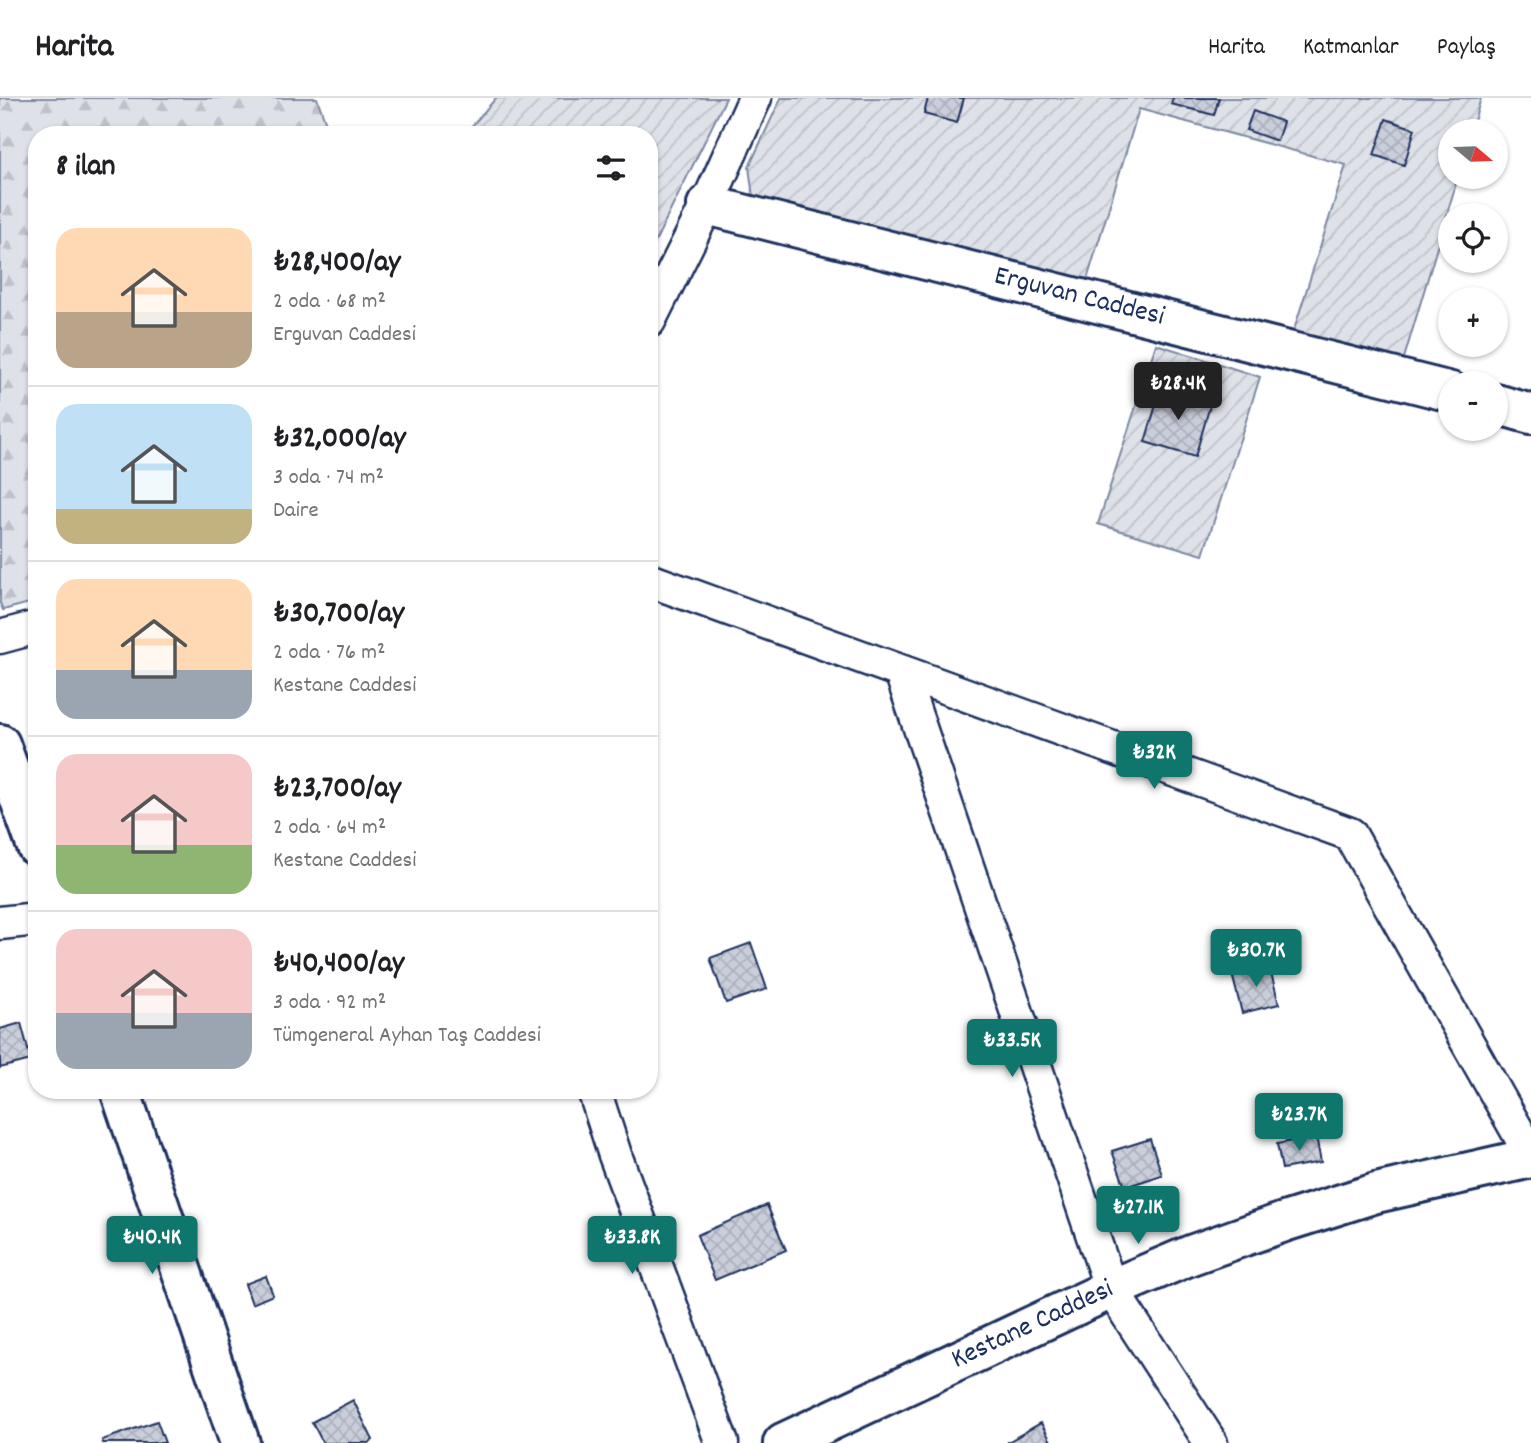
<!DOCTYPE html>
<html lang="tr">
<meta charset="utf-8">
<style>
:root{--surface:#fff;--page:#f2f2f2;--text:#202124;--muted:#757577;--line:#e0e0e0;--accent:#0f766e}
body{margin:0;font-family:Dekko,sans-serif;background:var(--page);color:var(--text);height:100vh;display:flex;flex-direction:column;font-size:26px;white-space:nowrap}
*{box-sizing:border-box;margin:0}
p{font-size:23px;color:var(--muted)}
.icon{flex:none;width:38px;height:38px;fill:none;stroke:currentColor;stroke-width:2;stroke-linecap:round;stroke-linejoin:round}
.map{position:relative;flex:1;overflow:hidden}
.side{position:absolute;left:28px;top:28px;width:630px;height:973px;display:flex;flex-direction:column;background:var(--surface);border-radius:28px;box-shadow:0 2px 5px #0004}
.side>*{flex:none}
.needle{width:46px;rotate:109deg}
.tools{position:absolute;left:1438px;top:21px;display:grid;gap:14px}
.tools a{display:grid;place-items:center;width:70px;height:70px;border-radius:50%;background:var(--surface);box-shadow:0 2px 5px #0004;font-size:35px}
.price{position:absolute;translate:-50% -60px;padding:0 16px;border-radius:7px;background:var(--accent);color:#fff;font-size:23px;line-height:46px;filter:drop-shadow(0 2px 4px #0008)}
.price::after{content:'';position:absolute;left:50%;top:42px;width:21px;height:16px;margin-left:-10px;background:inherit;clip-path:polygon(0 0,100% 0,50% 100%)}
.price.current{background:#222;color:#fff}
ul{padding:0;list-style:none}
li{display:flex;align-items:center;gap:21px;height:175px;padding:0 28px}
li+li{border-top:2px solid var(--line)}
li span{display:grid;place-items:center;flex:none;width:196px;height:140px;border-radius:21px;color:#555}
li>.icon{margin-inline-start:auto}
span .icon{width:84px;height:84px;fill:#fffc;stroke-width:1}
li b{font-size:30px}
h2{display:flex;justify-content:space-between;align-items:center;height:84px;padding:0 28px;font-size:30px}
header{display:flex;align-items:center;gap:42px;box-sizing:border-box;height:98px;padding:0 35px;background:var(--surface);border-bottom:2px solid var(--line)}
header strong{font-size:33px}
nav{display:flex;gap:38px;margin-inline-start:auto;font-size:24px}
.map>svg:first-child{display:block}
.forest{fill:url(#forest-firs);stroke:#7c88a2;stroke-width:2}
.garden{fill:url(#garden-furrows);stroke:#7c88a2;stroke-width:2}
.building{fill:url(#building-cross-hatch);stroke:#1b2f5e;stroke-width:2}
.lines{fill:none;stroke-linecap:round;stroke-linejoin:round}
.minor-casing{stroke:#1b2f5e;stroke-width:37}
.tertiary-casing{stroke:#1b2f5e;stroke-width:44}
.minor{stroke:#fff;stroke-width:32}
.tertiary{stroke:#fff;stroke-width:38}
.labels{text-anchor:middle;dominant-baseline:central;stroke-width:5;stroke-linejoin:round;paint-order:stroke}
.street-label{font-size:28px;fill:#1b2f5e;stroke:#fff}
</style>
<header>
<strong>Harita</strong>
<nav><a>Harita</a><a>Katmanlar</a><a>Paylaş</a></nav>
</header>
<div class="map">
<svg width="1531" height="1345" viewBox="0 0 1531 1345">
<defs>
<pattern id="forest-firs" width="22" height="20" patternUnits="userSpaceOnUse" patternTransform="scale(1.75)"><rect width="22" height="20" fill="#dee1e7"/><path d="M5 1l3.5 6h-7zM16 11l3.5 6h-7z" fill="#bec1c9"/></pattern>
<pattern id="garden-furrows" width="10" height="10" patternUnits="userSpaceOnUse" patternTransform="scale(1.75)"><rect width="10" height="10" fill="#dee1e7"/><path d="M-1 1l2-2M0 10L10 0M9 11l2-2" fill="none" stroke="#bec1c9"/></pattern>
<pattern id="building-cross-hatch" width="8" height="8" patternUnits="userSpaceOnUse" patternTransform="scale(1.75)"><rect width="8" height="8" fill="#caceda"/><path d="M0 0l8 8M0 8l8-8" fill="none" stroke="#adb1be"/></pattern>
</defs>
<rect width="100%" height="100%" fill="#fff"/>
<filter id="ink" filterUnits="userSpaceOnUse"><feTurbulence type="fractalNoise" baseFrequency=".0143" numOctaves="2"/><feDisplacementMap in="SourceGraphic" scale="14" xChannelSelector="R" yChannelSelector="G"/><feConvolveMatrix kernelMatrix="1 2 1 2 8 2 1 2 1" color-interpolation-filters="sRGB"/></filter>
<g filter="url(#ink)">
<path class="forest" d="M 0,0 L 317,0 L 330,37 L 37,37 L 37,503 L 3,512 L 0,505 Z"/>
<path class="garden" d="M 496,0 L 726,0 L 649,156 L 649,37 L 464,37 Z
M 781,0 L 1481,0 L 1471,33 L 1451,33 L 1451,79 L 1458,79 L 1402,267 L 1292,238 L 1346,67 L 1139,11 L 1086,185 L 753,99 L 749,69 Z
M 1156,246 L 1260,279 L 1203,457 L 1098,426 Z"/>
<path class="building" d="M 928,0 L 964,0 L 957,25 L 924,16 Z
M 1173,0 L 1219,0 L 1214,17 L 1171,6 Z
M 1253,13 L 1283,24 L 1277,43 L 1246,32 Z
M 1386,21 L 1415,31 L 1404,67 L 1374,57 Z
M 1161,290 L 1211,304 L 1195,359 L 1145,344 Z
M 751,845 L 767,891 L 726,905 L 710,860 Z
M 1269,867 L 1279,906 L 1242,915 L 1232,876 Z
M 21,925 L 31,962 L 0,970 L 0,931 Z
M 1316,1038 L 1321,1064 L 1282,1071 L 1277,1046 Z
M 1150,1041 L 1162,1077 L 1125,1089 L 1112,1053 Z
M 767,1107 L 786,1152 L 715,1182 L 697,1137 Z
M 266,1178 L 273,1197 L 252,1206 L 245,1186 Z
M 353,1302 L 373,1342 L 368,1345 L 323,1345 L 312,1324 Z
M 157,1323 L 165,1345 L 103,1345 L 102,1342 Z
M 1041,1325 L 1052,1345 L 1009,1345 L 1008,1344 Z"/>
<g class="lines">
<defs>
<path id="minor" d="M 649,223 L 707,107 L 755,0
M 649,482 L 1350,736 L 1531,1057
M 0,539 L 37,529
M 901,574 L 1111,1191 L 1211,1345
M 0,825 L 37,821
M 594,992 L 615,1057 L 722,1345"/>
<path id="tertiary" d="M 707,107 L 1451,294
M 1496,306 L 1531,316
M 0,646 L 37,749
M 120,992 L 240,1345
M 783,1345 L 1111,1191 L 1191,1157 L 1284,1124 L 1376,1095 L 1531,1060"/>
</defs>
<use href="#minor" class="minor-casing"/>
<use href="#tertiary" class="tertiary-casing"/>
<use href="#minor" class="minor"/>
<use href="#tertiary" class="tertiary"/>
</g>
</g>
<g class="labels">
<g class="street-label">
<text transform="translate(1079 200) rotate(14)">Erguvan Caddesi</text>
<text transform="translate(1033 1228) rotate(-25)">Kestane Caddesi</text>
</g>
</g>
</svg>
<div class="tools">
<a><svg class="needle" viewBox="-14 -14 28 28"><path d="M0-13l5 13h-10z" fill="#e53935"/><path d="M0 13l5-13h-10z" fill="#757577"/></svg></a>
<a><svg class="icon" aria-label="locate" viewBox="0 0 24 24"><circle cx="12" cy="12" r="6"/><path d="M12 2v4M12 18v4M2 12h4M18 12h4"/></svg></a>
<a>+</a>
<a>−</a>
</div>
<b class="price current" style="left:1178px;top:324px">₺28.4K</b>
<b class="price" style="left:1154px;top:693px">₺32K</b>
<b class="price" style="left:1256px;top:891px">₺30.7K</b>
<b class="price" style="left:1012px;top:981px">₺33.5K</b>
<b class="price" style="left:1299px;top:1055px">₺23.7K</b>
<b class="price" style="left:1138px;top:1148px">₺27.1K</b>
<b class="price" style="left:152px;top:1178px">₺40.4K</b>
<b class="price" style="left:632px;top:1178px">₺33.8K</b>
<section class="side">
<h2>8 ilan<svg class="icon" aria-label="filters" viewBox="0 0 24 24"><path d="M4 7h16M4 17h16"/><circle cx="9" cy="7" r="2"/><circle cx="15" cy="17" r="2"/></svg></h2>
<ul>
<li><span style="background:linear-gradient(#ffd9b3 60%,#b9a48a 0)"><svg class="icon" aria-label="home" viewBox="0 0 24 24"><path d="M3 11l9-7 9 7M6 9v11h12V9"/></svg></span><div><b>₺28,400/ay</b><p>2 oda · 68 m²</p><p>Erguvan Caddesi</p></div></li>
<li><span style="background:linear-gradient(#bfe0f5 75%,#c2b280 0)"><svg class="icon" aria-label="home" viewBox="0 0 24 24"><path d="M3 11l9-7 9 7M6 9v11h12V9"/></svg></span><div><b>₺32,000/ay</b><p>3 oda · 74 m²</p><p>Daire</p></div></li>
<li><span style="background:linear-gradient(#ffd9b3 65%,#9aa5b1 0)"><svg class="icon" aria-label="home" viewBox="0 0 24 24"><path d="M3 11l9-7 9 7M6 9v11h12V9"/></svg></span><div><b>₺30,700/ay</b><p>2 oda · 76 m²</p><p>Kestane Caddesi</p></div></li>
<li><span style="background:linear-gradient(#f6c9c9 65%,#8fb573 0)"><svg class="icon" aria-label="home" viewBox="0 0 24 24"><path d="M3 11l9-7 9 7M6 9v11h12V9"/></svg></span><div><b>₺23,700/ay</b><p>2 oda · 64 m²</p><p>Kestane Caddesi</p></div></li>
<li><span style="background:linear-gradient(#f6c9c9 60%,#9aa5b1 0)"><svg class="icon" aria-label="home" viewBox="0 0 24 24"><path d="M3 11l9-7 9 7M6 9v11h12V9"/></svg></span><div><b>₺40,400/ay</b><p>3 oda · 92 m²</p><p>Tümgeneral Ayhan Taş Caddesi</p></div></li>
</ul>
</section>
</div>
